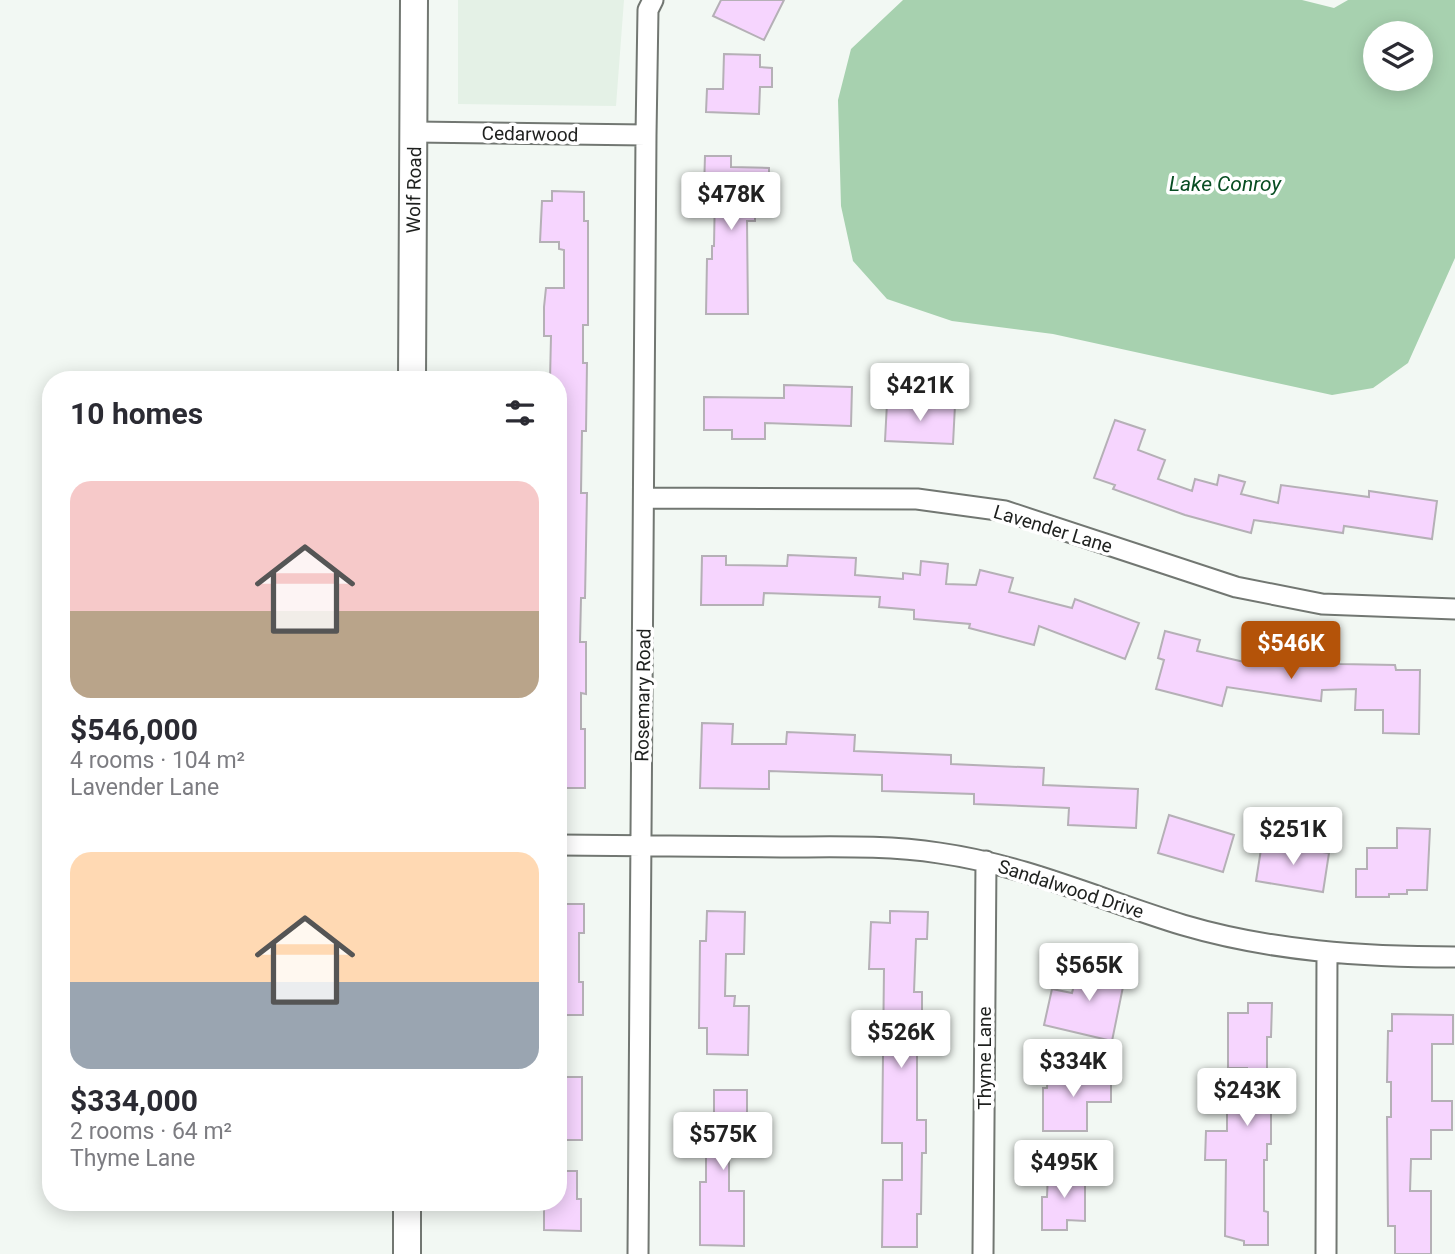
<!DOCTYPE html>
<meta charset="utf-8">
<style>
:root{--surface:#fff;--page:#f7f7f7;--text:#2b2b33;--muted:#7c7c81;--accent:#b45309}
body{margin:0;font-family:Roboto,sans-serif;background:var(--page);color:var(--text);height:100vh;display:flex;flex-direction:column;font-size:26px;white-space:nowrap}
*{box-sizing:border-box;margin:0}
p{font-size:23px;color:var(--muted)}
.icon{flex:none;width:38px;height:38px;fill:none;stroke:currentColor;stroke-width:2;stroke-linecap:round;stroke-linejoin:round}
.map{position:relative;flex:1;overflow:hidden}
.drawer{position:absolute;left:42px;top:371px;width:525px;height:840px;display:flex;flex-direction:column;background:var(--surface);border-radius:28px;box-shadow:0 4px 18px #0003}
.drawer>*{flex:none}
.buttons{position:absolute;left:1363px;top:21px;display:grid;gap:14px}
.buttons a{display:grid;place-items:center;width:70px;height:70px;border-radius:50%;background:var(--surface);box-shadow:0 4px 18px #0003;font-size:35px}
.price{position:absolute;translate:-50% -60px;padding:0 16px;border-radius:7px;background:#fff;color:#222;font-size:23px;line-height:46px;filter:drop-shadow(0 2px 4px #0008)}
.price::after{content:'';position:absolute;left:50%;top:42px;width:21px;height:16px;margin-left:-10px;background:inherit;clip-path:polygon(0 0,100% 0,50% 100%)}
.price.current{background:var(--accent);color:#fff}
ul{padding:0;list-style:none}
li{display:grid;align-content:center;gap:14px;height:371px;padding:0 28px}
li span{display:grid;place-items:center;height:217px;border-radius:21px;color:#555}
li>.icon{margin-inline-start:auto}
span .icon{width:126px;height:126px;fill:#fffc;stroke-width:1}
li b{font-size:30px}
h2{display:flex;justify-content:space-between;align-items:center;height:84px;padding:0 28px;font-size:30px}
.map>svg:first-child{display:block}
.built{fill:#e4f1e6}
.water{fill:#a7d1af;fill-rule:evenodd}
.building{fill:#f6d5fe;stroke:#b5b0b6;stroke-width:2}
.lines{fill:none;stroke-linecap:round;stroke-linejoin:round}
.street-casing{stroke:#727772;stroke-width:23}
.secondary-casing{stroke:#727772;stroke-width:30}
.street{stroke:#fff;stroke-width:19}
.secondary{stroke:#fff;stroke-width:26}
.labels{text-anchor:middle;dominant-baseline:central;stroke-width:7;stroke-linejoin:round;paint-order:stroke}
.street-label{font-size:19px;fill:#1e201e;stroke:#fff}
.water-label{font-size:21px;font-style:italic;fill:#074d22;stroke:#fff}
</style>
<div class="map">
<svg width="1455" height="1254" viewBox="0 0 1455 1254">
<rect width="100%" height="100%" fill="#f2f8f3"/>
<path class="built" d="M 458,0 L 624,0 L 616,106 L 458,104 Z"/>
<path class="water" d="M 903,0 L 1302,0 L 1334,8 L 1348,0 L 1455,0 L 1455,258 L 1408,363 L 1373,388 L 1332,395 L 1053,334 L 952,321 L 887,299 L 853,261 L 841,206 L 838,100 L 851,49 ZM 1376,33 L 1421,33 L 1421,79 L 1376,79 Z"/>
<path class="building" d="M 721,0 L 784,0 L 764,40 L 713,16 Z
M 724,54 L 760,55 L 760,67 L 772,68 L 772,87 L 760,87 L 759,114 L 706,112 L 707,89 L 723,89 Z
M 705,156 L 731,156 L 731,167 L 769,168 L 769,197 L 755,197 L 755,221 L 747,221 L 748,314 L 706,314 L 707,259 L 712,259 L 712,246 L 714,246 L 715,189 L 704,189 Z
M 552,191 L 584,192 L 584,221 L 588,221 L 588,325 L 583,325 L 583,363 L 587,363 L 586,431 L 582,431 L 581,493 L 587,493 L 585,598 L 581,598 L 580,642 L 586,642 L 586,694 L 581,693 L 581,729 L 585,729 L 585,788 L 560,788 L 560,780 L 558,780 L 558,656 L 562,656 L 562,614 L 558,614 L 561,524 L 558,524 L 558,380 L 550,380 L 551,336 L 544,336 L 544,307 L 546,288 L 564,288 L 564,250 L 559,249 L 559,242 L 540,242 L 542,201 L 552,201 Z
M 784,385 L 852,387 L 851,426 L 765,423 L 765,439 L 732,439 L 732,430 L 704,430 L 704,397 L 784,398 Z
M 887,403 L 955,405 L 953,444 L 885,441 Z
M 1115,420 L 1145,430 L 1138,450 L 1165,460 L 1158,479 L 1192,491 L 1195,479 L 1217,485 L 1219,475 L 1245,482 L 1241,494 L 1278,503 L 1281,485 L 1369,497 L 1369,491 L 1437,501 L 1432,539 L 1344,526 L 1343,533 L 1254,520 L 1251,533 L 1185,515 L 1113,489 L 1115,485 L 1094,478 Z
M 788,555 L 856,558 L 855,575 L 903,579 L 903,573 L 920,575 L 921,561 L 948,564 L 946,584 L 976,585 L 980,570 L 1013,578 L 1009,592 L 1072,608 L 1075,599 L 1139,623 L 1125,659 L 1039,626 L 1034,645 L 969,628 L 970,624 L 914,619 L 914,610 L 879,607 L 880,597 L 764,593 L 763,605 L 701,605 L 702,556 L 726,556 L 726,565 L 787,566 Z
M 1165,631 L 1200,640 L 1197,651 L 1257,665 L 1259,652 L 1340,664 L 1395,665 L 1396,670 L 1420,670 L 1419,734 L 1383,733 L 1383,710 L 1355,710 L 1356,689 L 1322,690 L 1321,701 L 1227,687 L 1222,706 L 1156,689 L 1164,660 L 1158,658 Z
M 702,723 L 733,724 L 732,744 L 786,744 L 787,732 L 855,735 L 854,751 L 951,755 L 951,764 L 1044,768 L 1043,785 L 1138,789 L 1136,828 L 1068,825 L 1069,808 L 974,804 L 974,794 L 882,791 L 882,775 L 769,771 L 769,789 L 700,788 Z
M 1169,815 L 1234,835 L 1223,872 L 1158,853 Z
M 1397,828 L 1430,829 L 1427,890 L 1407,890 L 1407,894 L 1389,894 L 1389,897 L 1356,897 L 1356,869 L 1367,869 L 1367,848 L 1397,848 Z
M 1262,843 L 1329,853 L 1323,892 L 1256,881 Z
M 558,904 L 584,904 L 584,933 L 579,933 L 579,982 L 583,982 L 583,1015 L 558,1015 Z
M 707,911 L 745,912 L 744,954 L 726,954 L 725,996 L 735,996 L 734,1006 L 749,1006 L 748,1055 L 707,1054 L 707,1028 L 699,1028 L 700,941 L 706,941 Z
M 890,911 L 928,912 L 927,939 L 916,939 L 914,992 L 922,992 L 922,1026 L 917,1026 L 917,1120 L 926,1120 L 926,1153 L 922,1153 L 921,1214 L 917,1214 L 917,1247 L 882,1247 L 883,1180 L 902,1180 L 902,1143 L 882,1143 L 884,969 L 869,969 L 871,922 L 890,923 Z
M 1080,961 L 1126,972 L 1112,1041 L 1044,1025 L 1052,989 L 1072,993 Z
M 1248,1003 L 1272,1003 L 1271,1037 L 1267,1037 L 1267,1092 L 1271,1092 L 1271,1144 L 1267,1144 L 1267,1160 L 1264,1160 L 1264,1211 L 1268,1212 L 1268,1245 L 1244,1245 L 1244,1241 L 1225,1236 L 1226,1160 L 1205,1160 L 1206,1131 L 1227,1131 L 1227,1102 L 1247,1102 L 1247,1068 L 1228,1068 L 1228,1013 L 1248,1013 Z
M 1392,1014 L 1453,1015 L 1453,1044 L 1432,1044 L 1432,1101 L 1452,1101 L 1452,1130 L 1431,1130 L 1431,1159 L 1411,1159 L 1410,1191 L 1431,1191 L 1431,1254 L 1395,1254 L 1395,1226 L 1388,1226 L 1387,1117 L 1391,1117 L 1391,1082 L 1387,1082 L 1388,1031 L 1392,1031 Z
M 1048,1072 L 1111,1072 L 1111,1102 L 1087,1102 L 1087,1131 L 1043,1131 L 1043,1088 L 1047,1088 Z
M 558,1077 L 582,1077 L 582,1140 L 559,1140 Z
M 714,1090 L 747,1090 L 747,1139 L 733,1139 L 732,1156 L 729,1156 L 729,1191 L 744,1191 L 744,1246 L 700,1245 L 700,1182 L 706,1182 L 706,1117 L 714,1117 Z
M 558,1171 L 577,1171 L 577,1199 L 581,1199 L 581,1231 L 544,1230 L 544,1202 L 558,1202 Z
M 1048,1172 L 1085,1172 L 1085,1221 L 1067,1220 L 1067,1230 L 1042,1230 L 1042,1197 L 1047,1197 Z"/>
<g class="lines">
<defs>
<path id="street" d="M 415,132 L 646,135
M 645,498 L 917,499 L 1005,511 L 1236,587 L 1322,604 L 1455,609
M 558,845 C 632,846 707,846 781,847 C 833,847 887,845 939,853 C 1025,865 1101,900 1183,925 C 1271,951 1363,957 1455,957
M 638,1254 L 646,135 L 648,10 L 653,0
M 983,1254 L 986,861
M 1326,1254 L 1327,952"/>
<path id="secondary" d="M 412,380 L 414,0
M 407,1254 L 407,1202"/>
</defs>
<use href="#street" class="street-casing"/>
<use href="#secondary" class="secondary-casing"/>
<use href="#street" class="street"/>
<use href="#secondary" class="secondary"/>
</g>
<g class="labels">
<g class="street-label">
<text transform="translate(530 134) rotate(1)">Cedarwood</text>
<text transform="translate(414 190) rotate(-89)">Wolf Road</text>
<text transform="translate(1053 529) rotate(17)">Lavender Lane</text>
<text transform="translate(643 695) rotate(-89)">Rosemary Road</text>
<text transform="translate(1071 889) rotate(18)">Sandalwood Drive</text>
<text transform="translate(984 1058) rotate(-90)">Thyme Lane</text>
</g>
<g class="water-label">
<text x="1225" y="184">Lake Conroy</text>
</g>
</g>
</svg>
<div class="buttons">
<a><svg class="icon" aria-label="layers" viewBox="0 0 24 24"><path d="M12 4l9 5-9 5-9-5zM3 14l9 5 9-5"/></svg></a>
</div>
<b class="price" style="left:731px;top:232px">$478K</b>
<b class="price" style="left:920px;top:423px">$421K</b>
<b class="price current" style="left:1291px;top:681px">$546K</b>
<b class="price" style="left:1293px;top:867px">$251K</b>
<b class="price" style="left:1089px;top:1003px">$565K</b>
<b class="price" style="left:901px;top:1070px">$526K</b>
<b class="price" style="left:1073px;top:1099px">$334K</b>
<b class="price" style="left:1247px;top:1128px">$243K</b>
<b class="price" style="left:723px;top:1172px">$575K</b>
<b class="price" style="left:1064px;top:1200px">$495K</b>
<section class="drawer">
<h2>10 homes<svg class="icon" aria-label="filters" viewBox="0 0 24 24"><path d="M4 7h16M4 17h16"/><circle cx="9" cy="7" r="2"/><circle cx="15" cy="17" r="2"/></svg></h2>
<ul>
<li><span style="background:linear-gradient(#f6c9c9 60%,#b9a48a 0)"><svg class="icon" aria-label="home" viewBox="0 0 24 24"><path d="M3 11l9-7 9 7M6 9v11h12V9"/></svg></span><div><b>$546,000</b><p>4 rooms · 104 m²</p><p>Lavender Lane</p></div></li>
<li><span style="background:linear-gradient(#ffd9b3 60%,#9aa5b1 0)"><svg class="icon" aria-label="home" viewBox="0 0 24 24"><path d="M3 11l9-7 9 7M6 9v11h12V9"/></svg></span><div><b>$334,000</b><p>2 rooms · 64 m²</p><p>Thyme Lane</p></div></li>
</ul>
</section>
</div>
